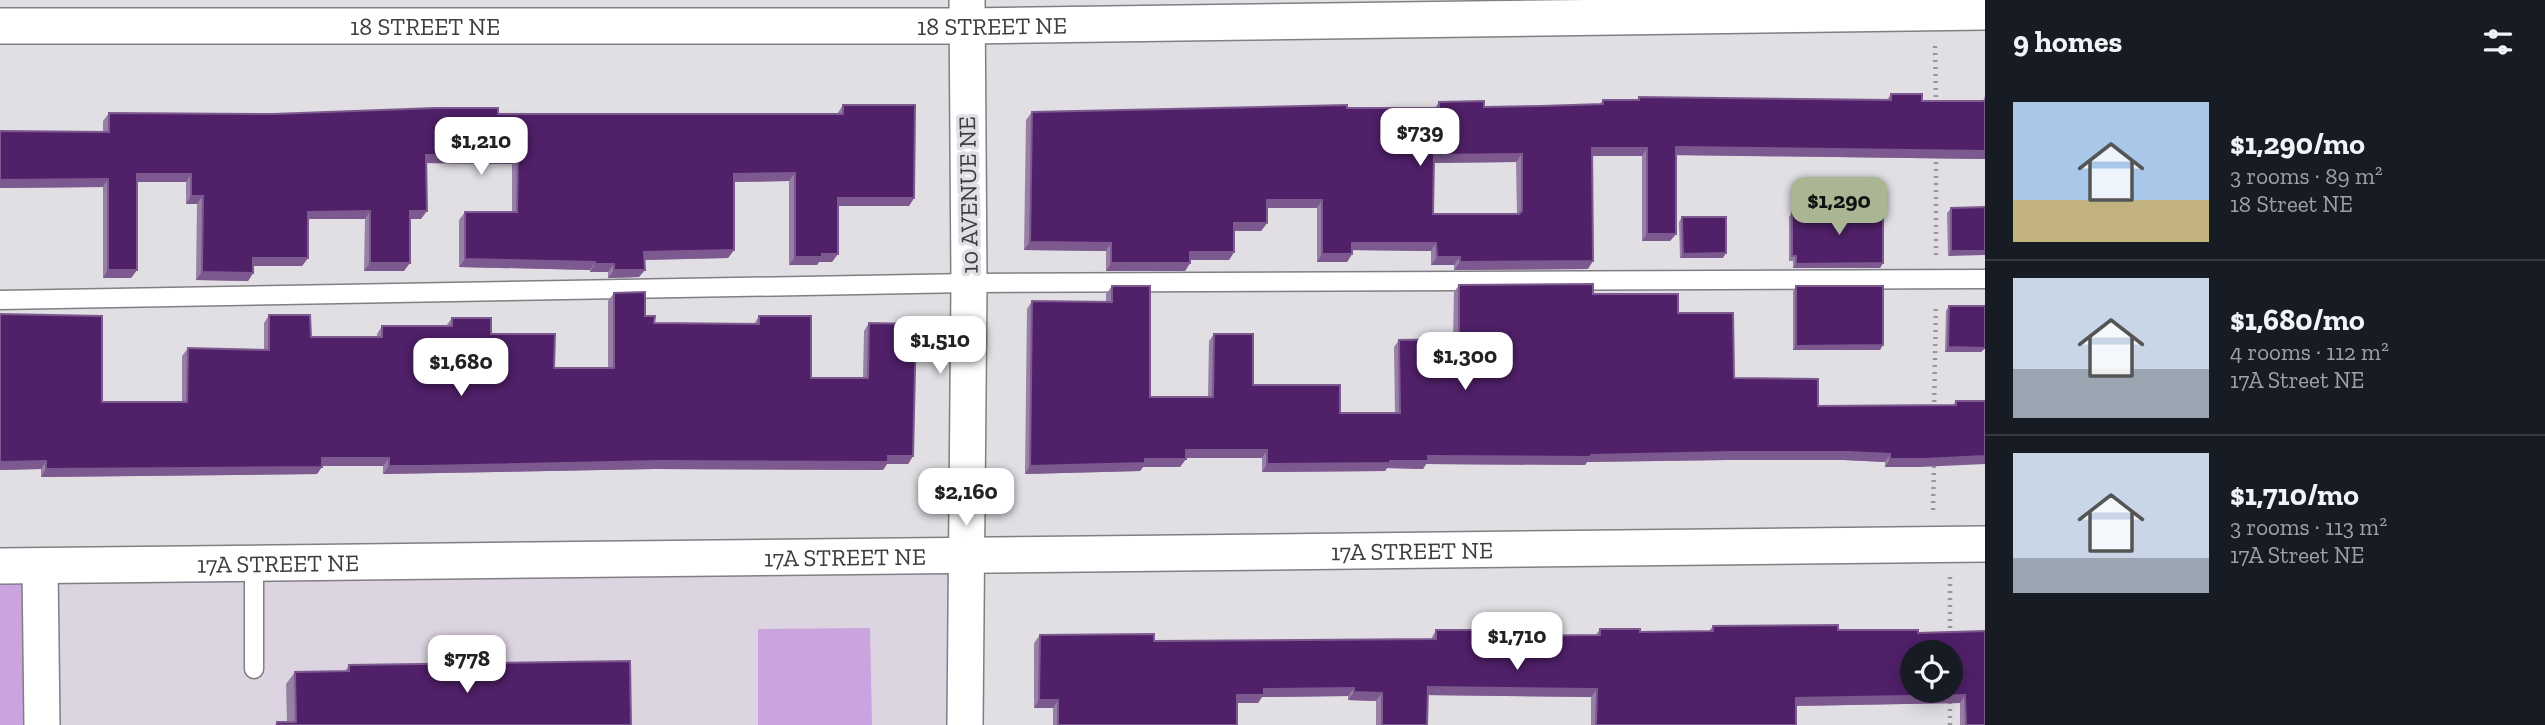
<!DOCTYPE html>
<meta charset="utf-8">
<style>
:root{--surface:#171b24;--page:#20242c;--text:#f1f3f6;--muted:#9ea1a6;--line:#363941;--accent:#aab693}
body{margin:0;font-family:"Zilla Slab",serif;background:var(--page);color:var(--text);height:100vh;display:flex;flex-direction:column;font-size:26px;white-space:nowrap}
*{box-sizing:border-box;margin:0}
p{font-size:23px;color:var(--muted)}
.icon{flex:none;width:38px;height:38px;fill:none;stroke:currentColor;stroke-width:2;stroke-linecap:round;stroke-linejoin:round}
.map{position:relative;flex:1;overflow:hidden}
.side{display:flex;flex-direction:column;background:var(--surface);width:560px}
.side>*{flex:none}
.tools{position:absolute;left:1900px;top:640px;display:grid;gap:14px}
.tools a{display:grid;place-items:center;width:63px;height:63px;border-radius:50%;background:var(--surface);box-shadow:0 4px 18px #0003;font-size:35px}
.price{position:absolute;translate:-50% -60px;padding:0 16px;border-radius:14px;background:#fff;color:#222;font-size:23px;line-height:46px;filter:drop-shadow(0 2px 4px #0008)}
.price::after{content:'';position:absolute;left:50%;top:42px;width:21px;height:16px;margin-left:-10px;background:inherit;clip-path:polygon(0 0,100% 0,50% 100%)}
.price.on{background:var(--accent);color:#111}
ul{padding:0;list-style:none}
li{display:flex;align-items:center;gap:21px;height:175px;padding:0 28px}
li+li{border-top:2px solid var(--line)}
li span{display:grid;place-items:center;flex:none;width:196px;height:140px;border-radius:0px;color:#555}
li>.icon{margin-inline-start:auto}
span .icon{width:84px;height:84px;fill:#fffc;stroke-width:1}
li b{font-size:30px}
h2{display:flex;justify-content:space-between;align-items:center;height:84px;padding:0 28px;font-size:30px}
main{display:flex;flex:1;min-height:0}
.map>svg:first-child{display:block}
.built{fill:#dcd4e1}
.green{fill:#c9a4df}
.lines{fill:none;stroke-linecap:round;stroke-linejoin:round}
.service-casing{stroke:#817e84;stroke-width:21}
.minor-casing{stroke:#817e84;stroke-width:38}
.path{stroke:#98969a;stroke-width:4.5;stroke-dasharray:2 5;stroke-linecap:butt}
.service{stroke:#fff;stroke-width:18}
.minor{stroke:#fff;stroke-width:35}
.wall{fill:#987fa6;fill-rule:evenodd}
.shaded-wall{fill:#7c598e}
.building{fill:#502069;stroke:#7c598e;stroke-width:2;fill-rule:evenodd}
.labels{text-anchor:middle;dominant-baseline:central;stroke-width:7;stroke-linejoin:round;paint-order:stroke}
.street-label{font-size:24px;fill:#3e3c3f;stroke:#e1dee4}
</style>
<main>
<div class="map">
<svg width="1985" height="725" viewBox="0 0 1985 725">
<rect width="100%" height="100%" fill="#e1dee4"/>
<path class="built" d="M 967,556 L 965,725 L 42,725 L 40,566 Z"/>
<path class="green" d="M 0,566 L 40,566 L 42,725 L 0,725 Z
M 870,628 L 872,725 L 758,725 L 758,629 Z"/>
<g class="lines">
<defs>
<path id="service" d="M 0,300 L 969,283 L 1985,279
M 254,564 L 254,669"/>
<g id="minor">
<path id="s1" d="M 0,26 L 967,26 L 1985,12"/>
<path id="s2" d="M 0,566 L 1985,544"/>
<path d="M 40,566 L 42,725"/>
<path d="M 965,725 L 969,283 L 967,0"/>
</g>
</defs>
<use href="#service" class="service-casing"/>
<use href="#minor" class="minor-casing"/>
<path class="path" d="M 1935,46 L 1936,104
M 1936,155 L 1936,255
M 1934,409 L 1936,305
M 1933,510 L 1934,463
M 1950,635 L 1950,577
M 1950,725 L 1950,691"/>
<use href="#service" class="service"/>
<use href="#minor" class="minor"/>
</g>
<path class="wall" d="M 1891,94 L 1922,101 L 1983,101 L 1985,96 L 1985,159 L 1676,155 L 1676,234 L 1670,241 L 1642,241 L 1642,156 L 1592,156 L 1588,269 L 1454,270 L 1454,265 L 1431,265 L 1431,251 L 1352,250 L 1352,254 L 1347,262 L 1317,262 L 1317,208 L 1267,208 L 1267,223 L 1261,231 L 1234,231 L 1234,252 L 1229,260 L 1190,260 L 1190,263 L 1185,271 L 1106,271 L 1106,251 L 1024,250 L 1026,120 L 1032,112 L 1435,108 L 1439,102 L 1484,107 L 1541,106 L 1600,104 L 1603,100 L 1637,100 L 1639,97 L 1887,100 ZM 1516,162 L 1517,214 L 1433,214 L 1433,163 Z
M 843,105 L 914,198 L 909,206 L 838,206 L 832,262 L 819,262 L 817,265 L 789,265 L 789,181 L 734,182 L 734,250 L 728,258 L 644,260 L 639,277 L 608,278 L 608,272 L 590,272 L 590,270 L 459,267 L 459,220 L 465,212 L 512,212 L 512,164 L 426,163 L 421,219 L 410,219 L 404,271 L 364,271 L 365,219 L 308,219 L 308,258 L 302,266 L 253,266 L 253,273 L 248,281 L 196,280 L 197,204 L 186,204 L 186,182 L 137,182 L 137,270 L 131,278 L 103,278 L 103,187 L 0,188 L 0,131 L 103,132 L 103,121 L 109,113 L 273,114 L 837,114 Z
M 1842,207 L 1883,263 L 1880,268 L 1793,268 L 1793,261 L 1789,261 L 1789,217 L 1792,213 L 1838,213 Z
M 1985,207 L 1948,256 L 1947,213 L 1951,208 Z
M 1682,217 L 1723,258 L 1680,258 L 1679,222 Z
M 1459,285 L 1593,294 L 1678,313 L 1734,378 L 1818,406 L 1953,405 L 1956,401 L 1985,401 L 1919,467 L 1885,467 L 1885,462 L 1844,460 L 1726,460 L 1587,462 L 1585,465 L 1426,464 L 1423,469 L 1387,468 L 1385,471 L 1262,472 L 1262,458 L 1186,458 L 1180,467 L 1143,467 L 1140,471 L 1025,474 L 1027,309 L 1032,301 L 1106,302 L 1106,294 L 1112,286 L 1150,397 L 1208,397 L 1209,341 L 1214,334 L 1253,385 L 1340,413 L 1395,413 L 1394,347 L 1399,340 L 1453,339 L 1454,292 Z
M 1796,286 L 1880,350 L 1793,350 L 1793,291 Z
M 614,293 L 654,323 L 754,324 L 759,316 L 811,378 L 863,378 L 864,331 L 869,323 L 913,456 L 908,464 L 887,464 L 883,470 L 654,469 L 383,474 L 383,466 L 322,466 L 317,474 L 41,477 L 41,469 L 0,470 L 0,314 L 102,402 L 182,402 L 182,356 L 188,348 L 264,349 L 264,323 L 269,315 L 311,337 L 377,337 L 377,334 L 382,326 L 446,326 L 452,318 L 491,334 L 554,368 L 608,368 L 608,301 Z
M 1949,306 L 1985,348 L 1981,352 L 1945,352 L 1946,311 Z
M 1713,626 L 1918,633 L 1985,631 L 1985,725 L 1960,725 L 1960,703 L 1796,706 L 1796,725 L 1591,725 L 1591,697 L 1428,695 L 1427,725 L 1376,725 L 1376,701 L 1348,700 L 1348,696 L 1262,697 L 1258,703 L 1237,703 L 1237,725 L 1053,725 L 1053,708 L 1034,708 L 1034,643 L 1040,635 L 1154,641 L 1431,639 L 1436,630 L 1510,636 L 1595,636 L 1600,629 L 1640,632 L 1709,631 Z
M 349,665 L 631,725 L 275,725 L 277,722 L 287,722 L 286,684 L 295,672 L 345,671 Z"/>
<path class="shaded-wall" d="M 1676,147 L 1985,151 L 1985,159 L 1670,155 Z
M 1592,148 L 1647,148 L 1642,156 L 1587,156 Z
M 1522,154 L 1516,162 L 1428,163 L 1434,155 Z
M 426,155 L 518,156 L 512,164 L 421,163 Z
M 795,173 L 789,181 L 728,182 L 734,174 Z
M 137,174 L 191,174 L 186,182 L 132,182 Z
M 108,179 L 103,187 L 0,188 L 0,180 Z
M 191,196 L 203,196 L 197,204 L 186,204 Z
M 838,198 L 914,198 L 909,206 L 832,206 Z
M 1267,200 L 1322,200 L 1317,208 L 1261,208 Z
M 370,211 L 365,219 L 302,219 L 308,212 Z
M 410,211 L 427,211 L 421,219 L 405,219 Z
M 1234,223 L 1267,223 L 1261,231 L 1229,231 Z
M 1647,234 L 1676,234 L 1670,241 L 1642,241 Z
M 1030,242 L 1111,243 L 1106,251 L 1024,250 Z
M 1352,243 L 1436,243 L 1431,251 L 1347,250 Z
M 734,250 L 728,258 L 639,260 L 644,252 Z
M 1951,251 L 1985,251 L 1985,255 L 1948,256 Z
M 1190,252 L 1234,252 L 1229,260 L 1185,260 Z
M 1726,253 L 1723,258 L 1680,258 L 1683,254 Z
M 822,254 L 838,254 L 832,262 L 819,262 L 817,265 L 789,265 L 795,257 Z
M 1322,254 L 1352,254 L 1347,262 L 1317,262 Z
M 1437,257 L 1460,257 L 1454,265 L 1431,265 Z
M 253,258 L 308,258 L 302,266 L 248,266 Z
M 465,259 L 595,262 L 590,270 L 459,267 Z
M 1593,261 L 1588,269 L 1454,270 L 1460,262 Z
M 370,263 L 410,263 L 404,271 L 364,271 Z
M 1111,263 L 1190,263 L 1185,271 L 1106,271 Z
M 1883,263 L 1880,268 L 1793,268 L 1796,264 Z
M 595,264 L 614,264 L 608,272 L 590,272 Z
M 108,270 L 137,270 L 131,278 L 103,278 Z
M 614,270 L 645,270 L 639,277 L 608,278 Z
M 202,272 L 253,273 L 248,281 L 196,280 Z
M 1883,345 L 1880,350 L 1793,350 L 1796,346 Z
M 1948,347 L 1985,348 L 1981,352 L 1945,352 Z
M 1186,450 L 1267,450 L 1262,458 L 1180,458 Z
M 1732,452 L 1849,452 L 1890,454 L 1885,462 L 1844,460 L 1726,460 L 1587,462 L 1585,465 L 1426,464 L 1423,469 L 1387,468 L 1385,471 L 1262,472 L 1267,464 L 1428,456 Z
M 888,456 L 913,456 L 908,464 L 887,464 L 883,470 L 654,469 L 383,474 L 389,466 Z
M 1985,456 L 1985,464 L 1919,467 L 1885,467 L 1890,459 Z
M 322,458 L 389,458 L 383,466 L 317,466 Z
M 1145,459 L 1186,459 L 1180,467 L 1143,467 L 1140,471 L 1025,474 L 1030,466 Z
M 46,461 L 41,469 L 0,470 L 0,462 Z
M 322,467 L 317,474 L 41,477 L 46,469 Z
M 1428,687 L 1597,689 L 1591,697 L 1422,695 Z
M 1354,688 L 1348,696 L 1262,697 L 1258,703 L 1231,703 L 1237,695 L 1264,689 Z
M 1354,692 L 1382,693 L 1376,701 L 1348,700 Z
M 1965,695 L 1960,703 L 1791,706 L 1796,698 Z
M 1039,700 L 1058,700 L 1053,708 L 1034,708 Z"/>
<path class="building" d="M 1891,94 L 1922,94 L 1922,101 L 1985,101 L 1985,151 L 1676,147 L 1676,234 L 1647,234 L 1647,148 L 1592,148 L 1593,261 L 1460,262 L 1460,257 L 1437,257 L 1436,243 L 1352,243 L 1352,254 L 1322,254 L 1322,200 L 1267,200 L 1267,223 L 1234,223 L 1234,252 L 1190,252 L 1190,263 L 1111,263 L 1111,243 L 1030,242 L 1032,112 L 1347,105 L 1347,108 L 1439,108 L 1439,102 L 1484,101 L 1484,107 L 1541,106 L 1603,104 L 1603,100 L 1639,100 L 1639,97 L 1891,100 ZM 1522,154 L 1522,211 L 1519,214 L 1433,214 L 1434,155 Z
M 843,105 L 915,105 L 914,198 L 838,198 L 838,254 L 822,254 L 822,257 L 795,257 L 795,173 L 734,174 L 734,250 L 644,252 L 645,270 L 614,270 L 614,264 L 595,264 L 595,262 L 465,259 L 465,212 L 517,212 L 518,156 L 426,155 L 427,211 L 410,211 L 410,263 L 370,263 L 370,211 L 308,212 L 308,258 L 253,258 L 253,273 L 202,272 L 203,196 L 191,196 L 191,174 L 137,174 L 137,270 L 108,270 L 108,179 L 0,180 L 0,131 L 109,132 L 109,113 L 273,114 L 435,108 L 498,108 L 498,114 L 843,114 Z
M 1842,207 L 1883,207 L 1883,263 L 1796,264 L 1796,256 L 1792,256 L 1792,213 L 1842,213 Z
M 1985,207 L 1985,251 L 1951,251 L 1951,208 Z
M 1682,217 L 1726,217 L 1726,253 L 1683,254 Z
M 1593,284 L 1593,294 L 1678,294 L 1678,313 L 1733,313 L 1734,378 L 1818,379 L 1818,406 L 1956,405 L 1956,401 L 1985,401 L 1985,456 L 1925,459 L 1890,459 L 1890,454 L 1849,452 L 1732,452 L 1591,455 L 1591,457 L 1428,456 L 1428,461 L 1390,461 L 1390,463 L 1267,464 L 1267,450 L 1186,450 L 1186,459 L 1145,459 L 1145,463 L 1030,466 L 1032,301 L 1112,302 L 1112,286 L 1150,286 L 1150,397 L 1213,397 L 1214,334 L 1253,334 L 1253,385 L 1340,385 L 1340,413 L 1400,413 L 1399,340 L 1459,339 L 1459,285 Z
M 1796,286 L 1883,286 L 1883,345 L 1796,346 Z
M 645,292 L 645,316 L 655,316 L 654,323 L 759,324 L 759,316 L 811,316 L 811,378 L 868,378 L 869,323 L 916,324 L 913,456 L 888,456 L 888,462 L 660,461 L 423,466 L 389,466 L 389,458 L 322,458 L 322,467 L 192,468 L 46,469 L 46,461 L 0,462 L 0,314 L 102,316 L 102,402 L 187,402 L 188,348 L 269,350 L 269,315 L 310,315 L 311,337 L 382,337 L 382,326 L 452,326 L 452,318 L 491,318 L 491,334 L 555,334 L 554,368 L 614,368 L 614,293 Z
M 1949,306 L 1985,306 L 1985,348 L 1948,347 Z
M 1838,625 L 1838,630 L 1918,630 L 1918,633 L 1985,631 L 1985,725 L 1966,725 L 1965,695 L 1796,698 L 1796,725 L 1596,725 L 1597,689 L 1428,687 L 1427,725 L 1382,725 L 1382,693 L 1354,692 L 1354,688 L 1264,689 L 1264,695 L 1237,695 L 1237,725 L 1058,725 L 1058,700 L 1039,700 L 1040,635 L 1154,634 L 1154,641 L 1436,639 L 1436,630 L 1510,630 L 1510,636 L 1600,635 L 1600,629 L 1640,629 L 1640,632 L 1713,631 L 1713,626 ZM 1913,653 L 1951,653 L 1951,691 L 1913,691 Z
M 630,661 L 631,725 L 277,725 L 277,722 L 296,722 L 295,672 L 349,671 L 349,665 Z"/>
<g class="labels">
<g class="street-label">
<text stroke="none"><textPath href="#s1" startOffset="992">18 STREET NE</textPath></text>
<text stroke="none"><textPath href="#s1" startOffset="425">18 STREET NE</textPath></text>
<text transform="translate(968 195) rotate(-91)">10 AVENUE NE</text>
<text stroke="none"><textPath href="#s2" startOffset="1412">17A STREET NE</textPath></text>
<text stroke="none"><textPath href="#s2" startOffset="845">17A STREET NE</textPath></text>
<text stroke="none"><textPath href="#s2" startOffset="278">17A STREET NE</textPath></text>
</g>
</g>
</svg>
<div class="tools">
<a><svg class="icon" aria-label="locate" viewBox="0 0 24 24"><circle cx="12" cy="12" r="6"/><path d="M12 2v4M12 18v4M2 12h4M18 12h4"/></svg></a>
</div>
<b class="price" style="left:1420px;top:168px">$739</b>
<b class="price" style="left:481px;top:177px">$1,210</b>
<b class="price on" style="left:1839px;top:237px">$1,290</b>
<b class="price" style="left:940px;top:376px">$1,510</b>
<b class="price" style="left:1465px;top:392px">$1,300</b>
<b class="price" style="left:461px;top:398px">$1,680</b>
<b class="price" style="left:966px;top:528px">$2,160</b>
<b class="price" style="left:1517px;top:672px">$1,710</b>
<b class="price" style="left:467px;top:695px">$778</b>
</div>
<section class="side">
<h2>9 homes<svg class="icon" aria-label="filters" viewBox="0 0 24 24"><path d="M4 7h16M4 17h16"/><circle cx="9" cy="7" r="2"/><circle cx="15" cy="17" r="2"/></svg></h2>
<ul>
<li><span style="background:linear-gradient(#a9c7e8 70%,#c2b280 0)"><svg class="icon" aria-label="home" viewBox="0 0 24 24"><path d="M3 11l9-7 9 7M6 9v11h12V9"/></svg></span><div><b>$1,290/mo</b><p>3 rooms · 89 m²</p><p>18 Street NE</p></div></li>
<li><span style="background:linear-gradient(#c9d6e8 65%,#9aa5b1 0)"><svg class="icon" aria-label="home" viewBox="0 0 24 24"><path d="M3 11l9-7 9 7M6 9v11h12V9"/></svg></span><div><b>$1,680/mo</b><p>4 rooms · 112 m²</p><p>17A Street NE</p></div></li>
<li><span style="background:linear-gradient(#c9d6e8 75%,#9aa5b1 0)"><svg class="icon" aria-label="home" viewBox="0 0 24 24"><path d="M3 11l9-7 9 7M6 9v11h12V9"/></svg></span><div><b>$1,710/mo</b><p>3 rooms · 113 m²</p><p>17A Street NE</p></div></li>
</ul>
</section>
</main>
